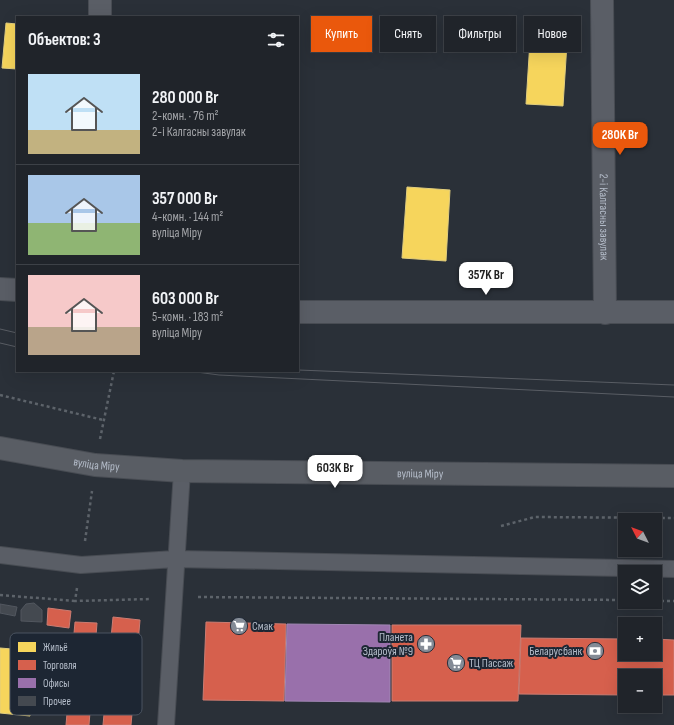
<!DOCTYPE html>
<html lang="ru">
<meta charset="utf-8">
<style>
:root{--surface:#20242a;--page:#2d3036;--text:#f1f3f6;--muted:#a2a4a8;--line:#3d4147;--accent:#ea580c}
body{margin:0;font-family:"Sofia Sans Condensed",sans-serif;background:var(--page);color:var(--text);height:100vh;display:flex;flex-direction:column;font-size:15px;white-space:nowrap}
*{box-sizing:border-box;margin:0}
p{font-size:13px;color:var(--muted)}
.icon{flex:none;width:22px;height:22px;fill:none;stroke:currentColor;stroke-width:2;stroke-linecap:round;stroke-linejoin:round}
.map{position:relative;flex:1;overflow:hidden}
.side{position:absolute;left:16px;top:16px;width:283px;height:356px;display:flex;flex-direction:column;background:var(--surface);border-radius:0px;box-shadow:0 4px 16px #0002,0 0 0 1px var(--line)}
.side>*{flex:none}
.hud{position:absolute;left:311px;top:16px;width:303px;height:36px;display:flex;gap:8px}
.needle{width:26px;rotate:312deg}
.fabs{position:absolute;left:618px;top:513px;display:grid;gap:8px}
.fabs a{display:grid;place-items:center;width:44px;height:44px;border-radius:0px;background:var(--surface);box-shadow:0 4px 16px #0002,0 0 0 1px var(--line);font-size:20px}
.price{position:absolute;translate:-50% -34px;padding:0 9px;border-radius:8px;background:#fff;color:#222;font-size:13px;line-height:26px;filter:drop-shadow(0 1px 2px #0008)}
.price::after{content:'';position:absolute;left:50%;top:24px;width:12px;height:9px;margin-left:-6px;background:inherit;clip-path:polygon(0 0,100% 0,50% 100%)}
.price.on{background:var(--accent);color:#fff}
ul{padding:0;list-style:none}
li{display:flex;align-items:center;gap:12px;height:100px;padding:0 12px}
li+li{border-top:1px solid var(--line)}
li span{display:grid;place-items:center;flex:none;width:112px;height:80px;border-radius:0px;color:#555}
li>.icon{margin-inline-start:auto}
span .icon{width:48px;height:48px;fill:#fffc;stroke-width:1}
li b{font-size:17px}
h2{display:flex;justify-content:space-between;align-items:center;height:48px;padding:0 12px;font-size:17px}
.pill{padding:0 14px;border-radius:0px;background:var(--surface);box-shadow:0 4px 16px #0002,0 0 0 1px var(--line);font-size:14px;line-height:36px}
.pill.on{background:var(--accent);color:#fff}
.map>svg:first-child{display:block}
.homes{fill:#f6d55c;stroke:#e2ce7d}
.shops{fill:#d6604d;stroke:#cc7c72}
.offices{fill:#9970ab;stroke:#a187b4}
.building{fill:#444950;stroke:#52575f}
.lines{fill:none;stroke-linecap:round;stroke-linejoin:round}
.service-casing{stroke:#484c53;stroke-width:18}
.minor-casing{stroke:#484c53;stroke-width:24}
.secondary-casing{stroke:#484c53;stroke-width:24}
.path{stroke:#5d636a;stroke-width:2.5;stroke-dasharray:3 3;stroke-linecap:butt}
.service{stroke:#5a5e66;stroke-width:16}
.minor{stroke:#5a5e66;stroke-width:22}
.secondary{stroke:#595d64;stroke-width:22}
.tram{stroke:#595d64;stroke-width:1}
.labels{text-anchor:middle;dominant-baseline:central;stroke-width:4;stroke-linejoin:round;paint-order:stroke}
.street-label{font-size:12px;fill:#b4bcc9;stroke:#1d2633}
.poi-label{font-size:12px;fill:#b4bcc9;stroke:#1d2633;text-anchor:start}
.key{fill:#1d2633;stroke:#4a5360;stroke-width:1}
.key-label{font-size:11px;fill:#b4bcc9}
</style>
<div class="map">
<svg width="674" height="725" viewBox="0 0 674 725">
<rect width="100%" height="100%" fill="#2a3038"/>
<path class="homes" d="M 6,23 L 17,24 L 17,69 L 2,68 Z
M 530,41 L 567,43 L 563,106 L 526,104 Z
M 407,187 L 450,190 L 446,261 L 402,258 Z
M 0,648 L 36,651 L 30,716 L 0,713 Z"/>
<path class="shops" d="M 48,608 L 71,611 L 69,628 L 47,625 Z
M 113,617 L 140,620 L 131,725 L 103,725 Z
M 75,622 L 97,623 L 89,725 L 66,725 Z
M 206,622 L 286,624 L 284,701 L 203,700 Z
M 392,625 L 521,625 L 518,701 L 392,701 Z
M 521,638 L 625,639 L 625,654 L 655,654 L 655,639 L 674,640 L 674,695 L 655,695 L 655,676 L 625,676 L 625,695 L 519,694 Z"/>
<path class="offices" d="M 287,624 L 390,625 L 390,702 L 285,701 Z"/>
<path class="building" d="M 34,603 L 42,610 L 42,622 L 21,621 L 21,610 L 26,604 Z
M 0,604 L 17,607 L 15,616 L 0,613 Z"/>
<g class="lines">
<defs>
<path id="service" d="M 0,555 L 81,565 L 175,559 L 674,569
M 166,725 L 182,471"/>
<g id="minor">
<path id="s1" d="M 602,0 L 605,313"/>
<path d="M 100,17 L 100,0"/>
<path d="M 0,289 L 17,290"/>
<path d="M 298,312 L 674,312"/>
</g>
<g id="secondary">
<path id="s2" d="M 0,448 L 95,465 L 182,471 L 674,476"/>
</g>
</defs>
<use href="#service" class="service-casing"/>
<use href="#minor" class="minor-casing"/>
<use href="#secondary" class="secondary-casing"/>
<path class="path" d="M 0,395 L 103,420
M 100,439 L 114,371
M 501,526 L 535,517 L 674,518
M 85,541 L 92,491
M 77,588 L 75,601 L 151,599
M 0,595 L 75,601
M 198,597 L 625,600
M 655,601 L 674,601"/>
<use href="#service" class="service"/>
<use href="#minor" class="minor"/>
<use href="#secondary" class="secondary"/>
<path class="tram" d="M 0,329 L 17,333
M 0,343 L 17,347
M 298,370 L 674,385
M 189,371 L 219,375 L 674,397"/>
</g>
<defs>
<symbol id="supermarket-disc" viewBox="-11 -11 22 22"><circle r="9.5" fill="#848b96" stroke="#1d2633"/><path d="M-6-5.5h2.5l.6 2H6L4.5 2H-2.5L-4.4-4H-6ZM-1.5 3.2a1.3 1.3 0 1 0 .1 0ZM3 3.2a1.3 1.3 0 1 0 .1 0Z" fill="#fff"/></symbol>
<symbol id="pharmacy-disc" viewBox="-11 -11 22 22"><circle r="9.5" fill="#848b96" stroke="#1d2633"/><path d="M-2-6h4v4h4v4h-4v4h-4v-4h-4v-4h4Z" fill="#fff"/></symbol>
<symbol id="bank-disc" viewBox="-11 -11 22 22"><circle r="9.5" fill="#848b96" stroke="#1d2633"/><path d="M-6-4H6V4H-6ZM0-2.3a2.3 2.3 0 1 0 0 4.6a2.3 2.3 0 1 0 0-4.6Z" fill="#fff"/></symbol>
</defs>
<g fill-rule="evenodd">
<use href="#supermarket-disc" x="229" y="616" width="20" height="20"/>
<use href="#pharmacy-disc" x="416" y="634" width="20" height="20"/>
<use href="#bank-disc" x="585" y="641" width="20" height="20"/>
<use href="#supermarket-disc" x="446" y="653" width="20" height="20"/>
</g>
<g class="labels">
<g class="street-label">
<text stroke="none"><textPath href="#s1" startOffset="217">2-і Калгасны завулак</textPath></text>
<text stroke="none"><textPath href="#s2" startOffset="98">вуліца Міру</textPath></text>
<text stroke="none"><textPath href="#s2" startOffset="422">вуліца Міру</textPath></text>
</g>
<g class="poi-label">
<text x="252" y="626">Смак</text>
<text x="413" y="637" text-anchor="end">Планета<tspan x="413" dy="14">Здароўя №9</tspan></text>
<text x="582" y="651" text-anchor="end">Беларусбанк</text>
<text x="469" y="663">ТЦ Пассаж</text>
</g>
</g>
<rect x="10" y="633" width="132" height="82" rx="6" class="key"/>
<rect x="18" y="642" width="18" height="10" fill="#f6d55c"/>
<rect x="18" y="660" width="18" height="10" fill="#d6604d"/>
<rect x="18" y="678" width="18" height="10" fill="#9970ab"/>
<rect x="18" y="696" width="18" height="10" fill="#444950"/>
<g class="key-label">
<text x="43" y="651">Жильё</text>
<text x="43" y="669">Торговля</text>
<text x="43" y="687">Офисы</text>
<text x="43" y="705">Прочее</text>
</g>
</svg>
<div class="fabs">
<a><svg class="needle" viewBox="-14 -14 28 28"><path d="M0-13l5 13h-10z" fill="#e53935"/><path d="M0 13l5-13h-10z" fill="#a2a4a8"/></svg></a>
<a><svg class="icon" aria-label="layers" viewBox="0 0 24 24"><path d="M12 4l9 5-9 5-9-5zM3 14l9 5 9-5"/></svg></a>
<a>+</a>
<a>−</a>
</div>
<b class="price on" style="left:620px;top:156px">280K Br</b>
<b class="price" style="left:486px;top:296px">357K Br</b>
<b class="price" style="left:335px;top:489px">603K Br</b>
<div class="hud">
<a class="pill on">Купить</a>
<a class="pill">Снять</a>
<a class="pill">Фильтры</a>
<a class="pill">Новое</a>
</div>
<section class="side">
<h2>Объектов: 3<svg class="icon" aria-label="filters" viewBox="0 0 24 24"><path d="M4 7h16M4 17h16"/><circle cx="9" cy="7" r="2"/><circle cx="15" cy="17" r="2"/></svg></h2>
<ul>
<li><span style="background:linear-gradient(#bfe0f5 70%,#c2b280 0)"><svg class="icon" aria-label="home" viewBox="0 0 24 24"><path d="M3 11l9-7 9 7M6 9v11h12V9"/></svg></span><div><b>280 000 Br</b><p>2-комн. · 76 m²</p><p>2-і Калгасны завулак</p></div></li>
<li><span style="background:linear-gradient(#a9c7e8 60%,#8fb573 0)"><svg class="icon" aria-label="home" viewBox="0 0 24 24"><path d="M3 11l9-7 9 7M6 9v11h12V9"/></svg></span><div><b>357 000 Br</b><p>4-комн. · 144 m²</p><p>вуліца Міру</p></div></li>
<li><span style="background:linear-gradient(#f6c9c9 65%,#b9a48a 0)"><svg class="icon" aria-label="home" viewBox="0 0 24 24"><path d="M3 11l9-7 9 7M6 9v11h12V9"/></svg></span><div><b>603 000 Br</b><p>5-комн. · 183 m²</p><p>вуліца Міру</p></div></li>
</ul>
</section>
</div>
